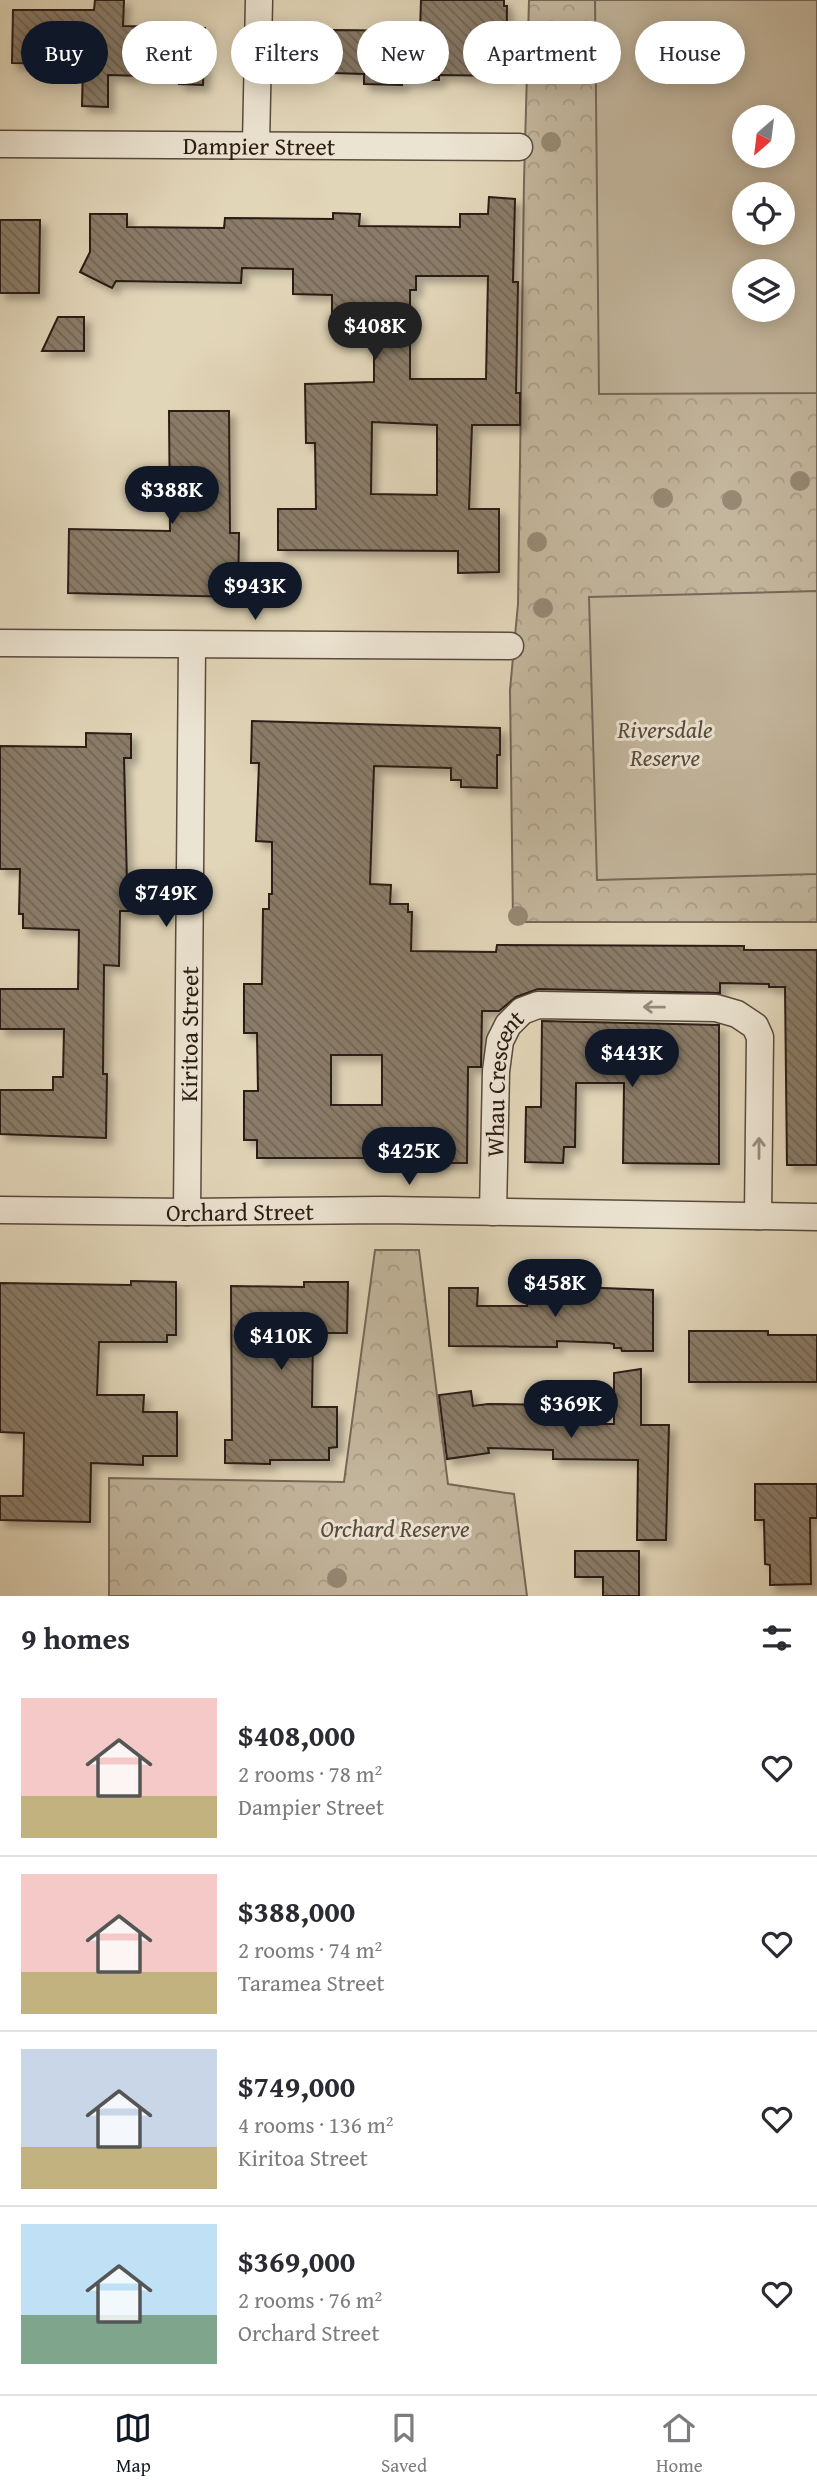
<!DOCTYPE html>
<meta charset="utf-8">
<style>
:root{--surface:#fff;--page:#f2f2f3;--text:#2b2b33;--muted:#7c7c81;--line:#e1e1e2;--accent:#111827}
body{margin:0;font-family:"Gentium Book Plus",serif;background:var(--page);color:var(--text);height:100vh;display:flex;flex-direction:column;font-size:26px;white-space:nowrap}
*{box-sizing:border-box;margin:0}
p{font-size:23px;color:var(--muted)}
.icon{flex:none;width:38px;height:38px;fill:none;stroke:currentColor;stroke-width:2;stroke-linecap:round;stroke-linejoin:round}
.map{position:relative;height:1596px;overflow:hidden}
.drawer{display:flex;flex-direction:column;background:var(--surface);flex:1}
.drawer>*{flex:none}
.hud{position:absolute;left:21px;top:21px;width:775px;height:63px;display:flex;gap:14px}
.needle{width:46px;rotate:208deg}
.tools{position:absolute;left:732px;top:105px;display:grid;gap:14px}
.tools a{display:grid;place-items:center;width:63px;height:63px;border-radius:50%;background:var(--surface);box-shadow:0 4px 18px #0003;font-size:35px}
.price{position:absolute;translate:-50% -60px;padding:0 16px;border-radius:24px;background:var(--accent);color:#fff;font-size:23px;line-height:46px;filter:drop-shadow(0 2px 4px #0008)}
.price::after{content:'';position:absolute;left:50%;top:42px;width:21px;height:16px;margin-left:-10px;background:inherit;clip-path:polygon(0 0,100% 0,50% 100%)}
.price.current{background:#222;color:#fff}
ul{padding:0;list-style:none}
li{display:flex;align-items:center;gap:21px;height:175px;padding:0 21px}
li+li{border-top:2px solid var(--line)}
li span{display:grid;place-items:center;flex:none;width:196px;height:140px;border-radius:0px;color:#555}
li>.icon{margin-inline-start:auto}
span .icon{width:84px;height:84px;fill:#fffc;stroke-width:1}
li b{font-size:30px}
h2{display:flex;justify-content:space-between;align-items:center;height:84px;padding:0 21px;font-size:30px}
.tag{padding:0 24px;border-radius:32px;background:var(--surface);box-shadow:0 4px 18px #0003;font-size:24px;line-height:63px}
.tag.current{background:var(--accent);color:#fff}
.dock{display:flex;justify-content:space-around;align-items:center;height:98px;border-top:2px solid var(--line);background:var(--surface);font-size:19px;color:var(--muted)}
.dock a{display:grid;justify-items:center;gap:4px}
.dock .current{color:var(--accent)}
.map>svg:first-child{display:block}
.park{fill:url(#park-crowns);stroke:#766858;stroke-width:2;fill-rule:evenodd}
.garden{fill:#c3b69d;stroke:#766858;stroke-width:2;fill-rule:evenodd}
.building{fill:url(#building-back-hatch);stroke:#2a1b13;stroke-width:2;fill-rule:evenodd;filter:url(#shadow)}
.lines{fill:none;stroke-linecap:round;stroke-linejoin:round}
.minor-casing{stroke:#584a3c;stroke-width:29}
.minor{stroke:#ece4d2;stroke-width:26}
.tree{fill:#968974}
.oneway{stroke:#958a7c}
.labels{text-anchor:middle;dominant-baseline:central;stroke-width:6;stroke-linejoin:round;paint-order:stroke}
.street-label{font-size:24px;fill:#2a1b13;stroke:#ece4d2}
.park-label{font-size:24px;font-style:italic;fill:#584a3c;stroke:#ece4d2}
</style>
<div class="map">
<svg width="817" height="1596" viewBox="0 0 817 1596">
<defs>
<pattern id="park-crowns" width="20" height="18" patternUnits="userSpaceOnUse" patternTransform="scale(1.75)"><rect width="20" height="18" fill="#c3b69d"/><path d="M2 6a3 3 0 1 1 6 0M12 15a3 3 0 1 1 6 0" fill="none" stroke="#a89c86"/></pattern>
<pattern id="building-back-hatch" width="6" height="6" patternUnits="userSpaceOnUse" patternTransform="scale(1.75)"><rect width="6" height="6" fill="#8a7c69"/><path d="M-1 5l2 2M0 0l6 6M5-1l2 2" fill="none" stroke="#716555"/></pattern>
<filter id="shadow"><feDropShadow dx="6" dy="6" stdDeviation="3.5" flood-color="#0004"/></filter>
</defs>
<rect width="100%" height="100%" fill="#e2d6b9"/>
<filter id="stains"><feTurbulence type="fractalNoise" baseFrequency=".00286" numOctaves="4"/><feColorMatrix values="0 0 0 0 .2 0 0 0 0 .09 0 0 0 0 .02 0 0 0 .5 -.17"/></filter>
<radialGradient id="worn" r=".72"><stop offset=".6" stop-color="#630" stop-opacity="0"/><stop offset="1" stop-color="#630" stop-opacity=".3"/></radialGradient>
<path class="park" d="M 529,0 L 817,0 L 817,922 L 513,922 L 510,690 L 518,604 L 524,181 ZM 744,117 L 782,117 L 782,156 L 744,156 ZM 744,194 L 782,194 L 782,233 L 744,233 ZM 744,271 L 782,271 L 782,310 L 744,310 Z
M 375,1250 L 419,1250 L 448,1484 L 514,1494 L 527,1596 L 109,1596 L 109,1478 L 344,1482 Z"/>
<path class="garden" d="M 595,0 L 817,0 L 817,393 L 599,394 ZM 744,117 L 782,117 L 782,156 L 744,156 ZM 744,194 L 782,194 L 782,233 L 744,233 ZM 744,271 L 782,271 L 782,310 L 744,310 Z
M 817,591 L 817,874 L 597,880 L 589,597 Z"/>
<path class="building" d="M 95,0 L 124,0 L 123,26 L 205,28 L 203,85 L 179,84 L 179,77 L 108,75 L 108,107 L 82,106 L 83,64 L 12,63 L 13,10 L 94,10 Z
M 421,0 L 504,0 L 504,6 L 507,6 L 506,76 L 439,75 L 439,80 L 402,80 L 402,85 L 364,84 L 364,74 L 333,73 L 333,65 L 308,65 L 308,40 L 334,40 L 334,30 L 420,31 Z
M 489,197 L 515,199 L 513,282 L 518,282 L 516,393 L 520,393 L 520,425 L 472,425 L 469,509 L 499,509 L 499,572 L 458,573 L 458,551 L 278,550 L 278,509 L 316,509 L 315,443 L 306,443 L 305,384 L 374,382 L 374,333 L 332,332 L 332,295 L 293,294 L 293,269 L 242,268 L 241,283 L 116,281 L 112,288 L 80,272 L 90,252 L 90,214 L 127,214 L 127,227 L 224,228 L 225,218 L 333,219 L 333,213 L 360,214 L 359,226 L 460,227 L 460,214 L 488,214 ZM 416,276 L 488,276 L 486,379 L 410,379 L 410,290 L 416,290 ZM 372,422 L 437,425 L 437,495 L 371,494 Z
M 0,220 L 40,220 L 39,293 L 0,293 Z
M 58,317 L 84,317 L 84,351 L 42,351 Z
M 169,411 L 229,411 L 230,533 L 239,533 L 238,597 L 68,593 L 69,529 L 170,531 Z
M 252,721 L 500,728 L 500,755 L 497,755 L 497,788 L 461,787 L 461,780 L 451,780 L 451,768 L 374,766 L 370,884 L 391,885 L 390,904 L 408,904 L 408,912 L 412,912 L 411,951 L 496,952 L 497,945 L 744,946 L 744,950 L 817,950 L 817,1165 L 787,1165 L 785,987 L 769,987 L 769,984 L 720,983 L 720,993 L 538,989 L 516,997 L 499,1011 L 482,1011 L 481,1067 L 468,1067 L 467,1163 L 429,1163 L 429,1158 L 257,1158 L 257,1140 L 244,1140 L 244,1091 L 258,1091 L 257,1033 L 244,1033 L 244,984 L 262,984 L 263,909 L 269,909 L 269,894 L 272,894 L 272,842 L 256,841 L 259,763 L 251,763 ZM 331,1055 L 382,1055 L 382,1105 L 331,1105 Z
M 86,733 L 131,734 L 131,758 L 124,758 L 127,883 L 146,883 L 146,911 L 120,911 L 119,966 L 104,965 L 103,1074 L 107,1074 L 106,1138 L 0,1134 L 0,1090 L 53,1090 L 53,1077 L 63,1077 L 64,1029 L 0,1029 L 0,989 L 78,989 L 79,930 L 23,928 L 23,914 L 19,914 L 20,869 L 0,869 L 0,746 L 86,747 Z
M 542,1021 L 719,1025 L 719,1164 L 623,1163 L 624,1083 L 576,1083 L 575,1147 L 564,1147 L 563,1163 L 525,1162 L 526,1107 L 541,1107 Z
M 131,1281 L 176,1282 L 176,1335 L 167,1335 L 167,1342 L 99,1342 L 97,1395 L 144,1395 L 143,1412 L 177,1412 L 177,1456 L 143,1456 L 143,1465 L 91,1463 L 90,1522 L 0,1520 L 0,1496 L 23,1496 L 24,1433 L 0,1432 L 0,1283 L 131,1285 Z
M 304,1282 L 348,1282 L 347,1333 L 313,1333 L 312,1407 L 337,1407 L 337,1447 L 329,1448 L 329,1460 L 270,1460 L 270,1464 L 225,1463 L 225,1440 L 232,1440 L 231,1286 L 304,1287 Z
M 527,1285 L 653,1290 L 653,1351 L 622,1351 L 621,1348 L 614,1348 L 614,1344 L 609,1343 L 557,1341 L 557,1347 L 449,1346 L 449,1288 L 478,1288 L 477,1306 L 527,1306 Z
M 689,1331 L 768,1331 L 768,1335 L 817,1335 L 817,1382 L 689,1382 Z
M 641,1369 L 641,1425 L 669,1425 L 666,1540 L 637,1540 L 638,1460 L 553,1459 L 553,1450 L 488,1448 L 489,1453 L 447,1459 L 439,1395 L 471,1391 L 473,1406 L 488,1404 L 564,1405 L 563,1424 L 614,1424 L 614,1373 Z
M 755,1484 L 817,1484 L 817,1518 L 810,1518 L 811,1584 L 770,1585 L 770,1565 L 765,1564 L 764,1520 L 755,1520 Z
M 575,1551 L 639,1551 L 639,1596 L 603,1596 L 603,1577 L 575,1577 Z"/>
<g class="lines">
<defs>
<g id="minor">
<path id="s1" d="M 0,144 L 519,147"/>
<path d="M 256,144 L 259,0"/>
<path d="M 0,643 L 510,646"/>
<path id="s2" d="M 0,1210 L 187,1212 L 384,1210 L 817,1217"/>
<path id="s3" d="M 187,1212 L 192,646"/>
<path id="s4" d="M 493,1212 L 496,1071 L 500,1041 L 508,1025 L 522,1011 L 538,1005 L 716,1008 L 737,1014 L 755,1026 L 760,1037 L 758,1216"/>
</g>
</defs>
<use href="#minor" class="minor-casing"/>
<use href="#minor" class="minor"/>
</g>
<g class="tree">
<circle cx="551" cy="142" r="10"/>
<circle cx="800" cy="481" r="10"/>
<circle cx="663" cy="498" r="10"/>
<circle cx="732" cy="500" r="10"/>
<circle cx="537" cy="542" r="10"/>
<circle cx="543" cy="608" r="10"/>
<circle cx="518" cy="916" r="10"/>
<circle cx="337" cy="1578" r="10"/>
</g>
<defs><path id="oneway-shaft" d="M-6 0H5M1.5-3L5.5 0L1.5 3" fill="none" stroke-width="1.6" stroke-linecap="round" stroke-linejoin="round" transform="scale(1.75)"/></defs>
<g class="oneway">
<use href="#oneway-shaft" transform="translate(654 1007) rotate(-179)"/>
<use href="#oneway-shaft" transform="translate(759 1148) rotate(-90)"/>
</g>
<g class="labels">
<g class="street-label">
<text stroke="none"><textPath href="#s1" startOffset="259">Dampier Street</textPath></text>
<text stroke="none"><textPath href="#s3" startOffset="178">Kiritoa Street</textPath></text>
<text stroke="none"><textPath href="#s4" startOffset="130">Whau Crescent</textPath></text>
<text stroke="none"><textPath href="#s2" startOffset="240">Orchard Street</textPath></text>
</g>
<g class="park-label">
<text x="665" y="729">Riversdale<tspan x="665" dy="28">Reserve</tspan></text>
<text x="395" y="1528">Orchard Reserve</text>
</g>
</g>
<rect width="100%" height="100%" filter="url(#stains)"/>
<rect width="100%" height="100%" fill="url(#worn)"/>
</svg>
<div class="tools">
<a><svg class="needle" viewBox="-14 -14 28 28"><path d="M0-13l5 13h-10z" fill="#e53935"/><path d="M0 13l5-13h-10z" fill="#7c7c81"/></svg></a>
<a><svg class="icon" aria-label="locate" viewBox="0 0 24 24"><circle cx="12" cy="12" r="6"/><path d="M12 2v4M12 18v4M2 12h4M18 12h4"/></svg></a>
<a><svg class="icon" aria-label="layers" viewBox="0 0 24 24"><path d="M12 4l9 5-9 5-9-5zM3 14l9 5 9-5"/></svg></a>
</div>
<b class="price current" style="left:375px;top:362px">$408K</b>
<b class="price" style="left:172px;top:526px">$388K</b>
<b class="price" style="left:255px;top:622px">$943K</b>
<b class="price" style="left:166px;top:929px">$749K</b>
<b class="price" style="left:632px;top:1089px">$443K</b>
<b class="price" style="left:409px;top:1187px">$425K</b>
<b class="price" style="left:555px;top:1319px">$458K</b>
<b class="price" style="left:281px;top:1372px">$410K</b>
<b class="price" style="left:571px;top:1440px">$369K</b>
<div class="hud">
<a class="tag current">Buy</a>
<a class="tag">Rent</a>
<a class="tag">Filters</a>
<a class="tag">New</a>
<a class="tag">Apartment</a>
<a class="tag">House</a>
</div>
</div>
<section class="drawer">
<h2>9 homes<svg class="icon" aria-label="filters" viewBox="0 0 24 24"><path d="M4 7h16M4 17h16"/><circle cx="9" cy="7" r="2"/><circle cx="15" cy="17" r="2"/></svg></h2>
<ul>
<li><span style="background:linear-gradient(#f6c9c9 70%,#c2b280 0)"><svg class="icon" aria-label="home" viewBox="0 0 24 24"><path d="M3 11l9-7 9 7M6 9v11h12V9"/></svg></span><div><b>$408,000</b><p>2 rooms · 78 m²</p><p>Dampier Street</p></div><svg class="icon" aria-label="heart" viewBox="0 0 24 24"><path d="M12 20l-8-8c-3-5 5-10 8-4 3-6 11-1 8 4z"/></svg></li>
<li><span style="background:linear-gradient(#f6c9c9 70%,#c2b280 0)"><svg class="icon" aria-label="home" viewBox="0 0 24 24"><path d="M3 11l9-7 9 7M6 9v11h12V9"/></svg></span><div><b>$388,000</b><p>2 rooms · 74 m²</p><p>Taramea Street</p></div><svg class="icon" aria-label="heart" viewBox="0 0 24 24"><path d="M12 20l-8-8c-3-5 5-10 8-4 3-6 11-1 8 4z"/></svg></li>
<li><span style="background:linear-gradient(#c9d6e8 70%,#c2b280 0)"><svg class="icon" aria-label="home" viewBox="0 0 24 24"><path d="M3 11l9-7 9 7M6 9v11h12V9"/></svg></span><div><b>$749,000</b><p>4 rooms · 136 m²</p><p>Kiritoa Street</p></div><svg class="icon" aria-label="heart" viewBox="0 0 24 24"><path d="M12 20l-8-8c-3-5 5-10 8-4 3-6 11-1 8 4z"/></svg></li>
<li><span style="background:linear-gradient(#bfe0f5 65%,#7fa58c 0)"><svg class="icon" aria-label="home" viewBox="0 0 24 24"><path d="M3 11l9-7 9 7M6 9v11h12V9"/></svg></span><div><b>$369,000</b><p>2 rooms · 76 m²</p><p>Orchard Street</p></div><svg class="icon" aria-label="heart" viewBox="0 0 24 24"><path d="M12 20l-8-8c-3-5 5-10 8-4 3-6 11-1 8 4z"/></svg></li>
</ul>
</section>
<nav class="dock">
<a class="current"><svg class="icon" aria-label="map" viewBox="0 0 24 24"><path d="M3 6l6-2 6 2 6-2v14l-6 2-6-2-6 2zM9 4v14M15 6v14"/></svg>Map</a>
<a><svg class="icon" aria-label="saved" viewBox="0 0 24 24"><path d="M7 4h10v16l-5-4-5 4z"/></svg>Saved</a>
<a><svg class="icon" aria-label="home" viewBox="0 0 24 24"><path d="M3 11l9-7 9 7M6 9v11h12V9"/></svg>Home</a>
</nav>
